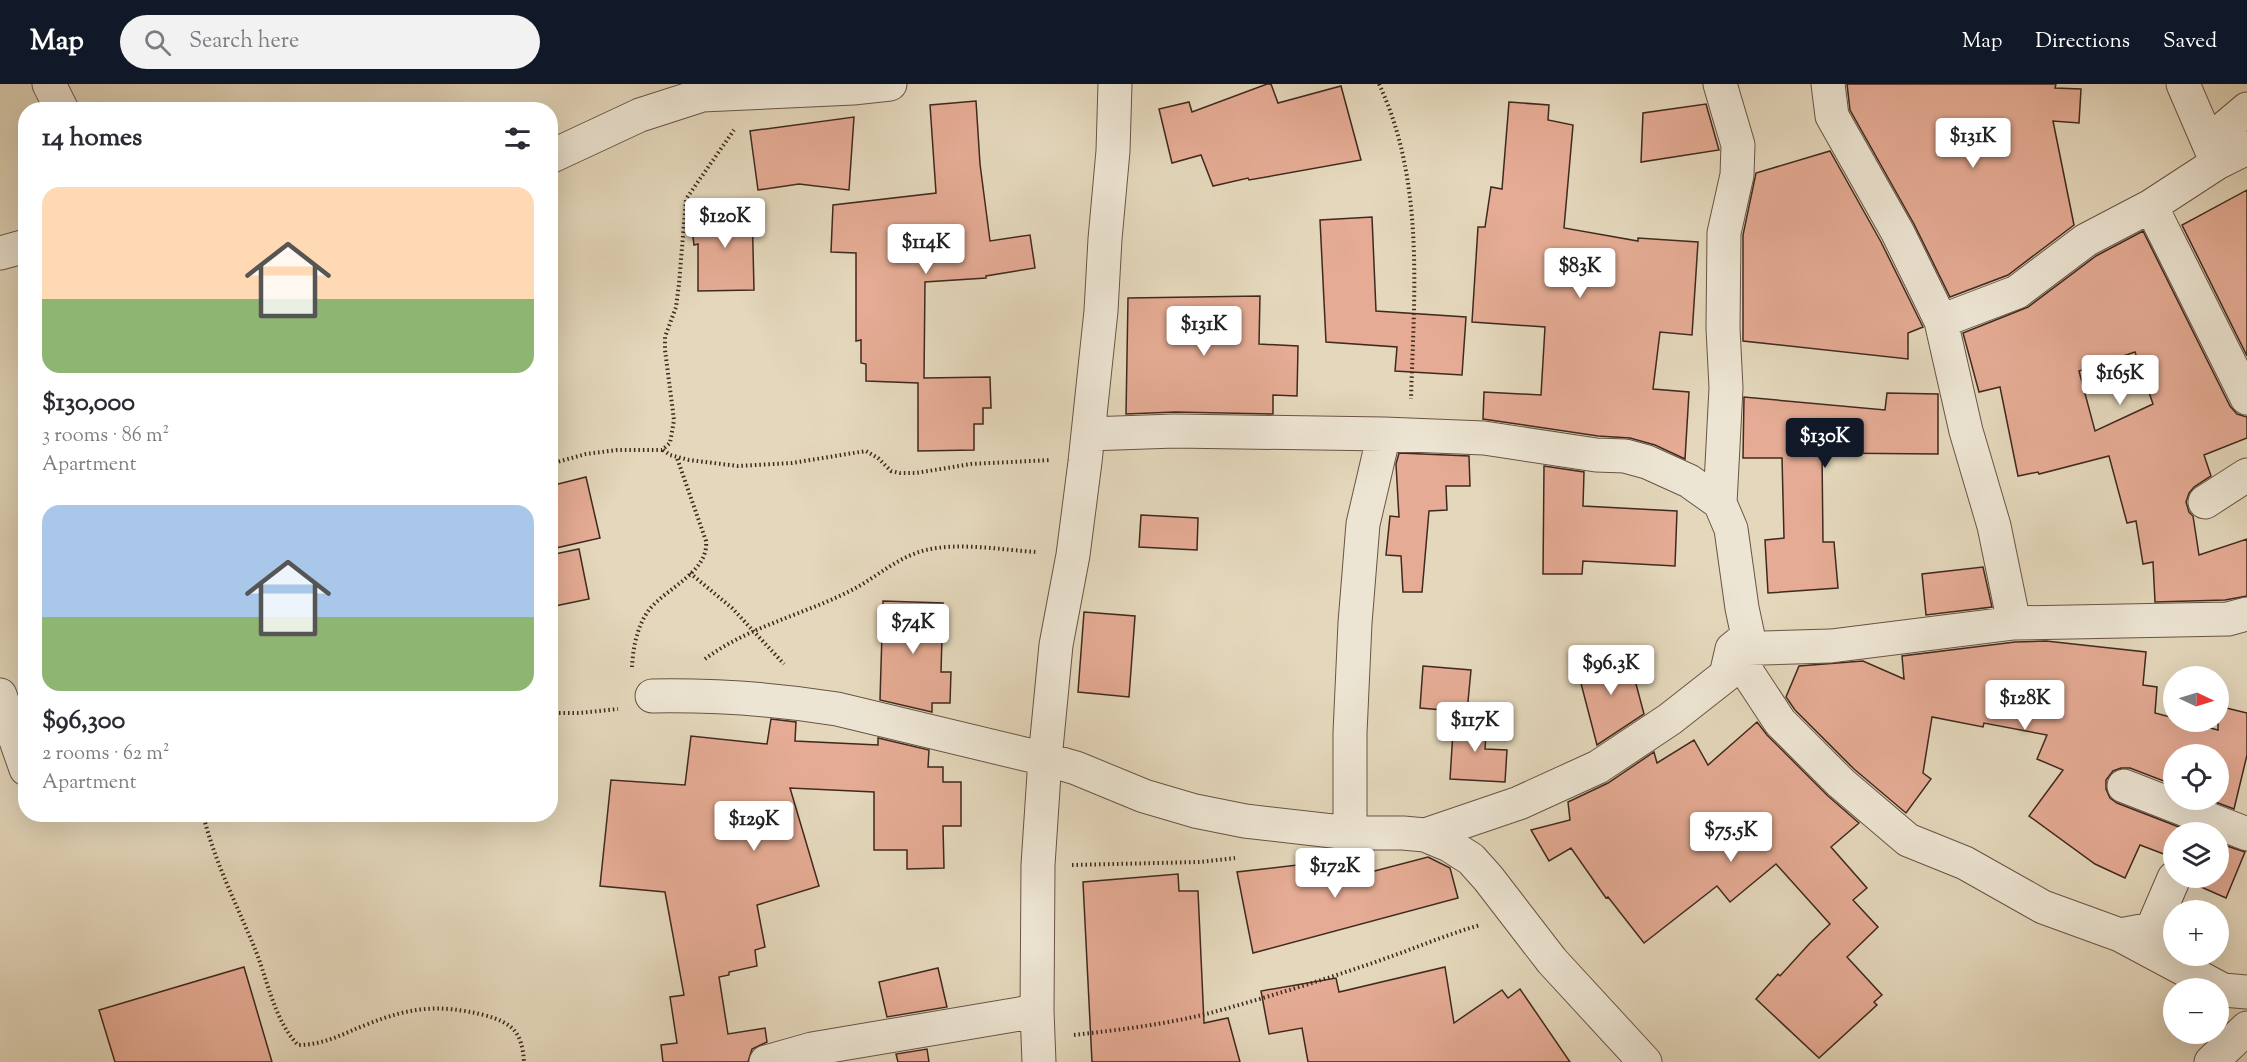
<!DOCTYPE html>
<meta charset="utf-8">
<style>
:root{--surface:#fff;--page:#f2f2f3;--text:#2b2b33;--muted:#7c7c81;--accent:#111827}
body{margin:0;font-family:"Sorts Mill Goudy",serif;background:var(--page);color:var(--text);height:100vh;display:flex;flex-direction:column;font-size:22px;white-space:nowrap}
*{box-sizing:border-box;margin:0}
p{font-size:20px;color:var(--muted)}
.icon{flex:none;width:33px;height:33px;fill:none;stroke:currentColor;stroke-width:2;stroke-linecap:round;stroke-linejoin:round}
.map{position:relative;flex:1;overflow:hidden}
.sheet{position:absolute;left:18px;top:18px;width:540px;height:720px;display:flex;flex-direction:column;background:var(--surface);border-radius:24px;box-shadow:0 6px 24px #0002}
.sheet>*{flex:none}
.needle{width:39px;rotate:94deg}
.controls{position:absolute;left:2163px;top:582px;display:grid;gap:12px}
.controls a{display:grid;place-items:center;width:66px;height:66px;border-radius:50%;background:var(--surface);box-shadow:0 6px 24px #0002;font-size:30px}
.price{position:absolute;translate:-50% -51px;padding:0 14px;border-radius:6px;background:#fff;color:#222;font-size:20px;line-height:39px;filter:drop-shadow(0 2px 3px #0008)}
.price::after{content:'';position:absolute;left:50%;top:36px;width:18px;height:14px;margin-left:-9px;background:inherit;clip-path:polygon(0 0,100% 0,50% 100%)}
.price.selected{background:var(--accent);color:#fff}
ul{padding:0;list-style:none}
li{display:grid;align-content:center;gap:12px;height:318px;padding:0 24px}
li span{display:grid;place-items:center;height:186px;border-radius:18px;color:#555}
li>.icon{margin-inline-start:auto}
span .icon{width:108px;height:108px;fill:#fffc;stroke-width:1}
li b{font-size:26px}
h2{display:flex;justify-content:space-between;align-items:center;height:72px;padding:0 24px;font-size:26px}
header{display:flex;align-items:center;gap:36px;box-sizing:border-box;height:84px;padding:0 30px;background:var(--accent);color:#fff}
header strong{font-size:28px}
nav{display:flex;gap:33px;margin-inline-start:auto;font-size:21px}
.search{width:420px;height:54px;background:var(--page);display:flex;align-items:center;gap:15px;box-sizing:border-box;padding:0 21px;border-radius:33px;color:var(--muted);font-size:22px}
.map>svg:first-child{display:block}
.building{fill:#e5ab94;stroke:#40291e;stroke-width:1.5;fill-rule:evenodd}
.lines{fill:none;stroke-linecap:round;stroke-linejoin:round}
.street-casing{stroke:#695445;stroke-width:35}
.path{stroke:#40291e;stroke-width:4;stroke-dasharray:1.5 3;stroke-linecap:butt}
.street{stroke:#ede5d3;stroke-width:33}
</style>
<header>
<strong>Map</strong>
<div class="search"><svg class="icon" aria-label="search" viewBox="0 0 24 24"><circle cx="10" cy="10" r="6"/><path d="M15 15l6 6"/></svg>Search here</div>
<nav><a>Map</a><a>Directions</a><a>Saved</a></nav>
</header>
<div class="map">
<svg width="2247" height="978" viewBox="0 0 2247 978">
<rect width="100%" height="100%" fill="#e4d7bb"/>
<filter id="stains"><feTurbulence type="fractalNoise" baseFrequency=".00333" numOctaves="4"/><feColorMatrix values="0 0 0 0 .2 0 0 0 0 .09 0 0 0 0 .02 0 0 0 .5 -.17"/></filter>
<radialGradient id="worn" r=".72"><stop offset=".6" stop-color="#630" stop-opacity="0"/><stop offset="1" stop-color="#630" stop-opacity=".3"/></radialGradient>
<path class="building" d="M 1267,0 L 1271,0 L 1278,19 L 1341,2 L 1361,76 L 1249,96 L 1248,94 L 1213,102 L 1201,71 L 1172,79 L 1159,25 L 1189,18 L 1192,28 Z
M 1847,0 L 2056,0 L 2055,4 L 2081,5 L 2079,39 L 2053,37 L 2074,141 L 2008,191 L 1950,213 L 1914,140 L 1850,26 Z
M 976,17 L 980,80 L 990,157 L 1030,151 L 1035,184 L 986,192 L 986,194 L 925,198 L 924,294 L 990,293 L 991,324 L 983,324 L 983,340 L 974,340 L 974,366 L 918,367 L 918,299 L 866,297 L 866,280 L 861,279 L 861,256 L 856,257 L 856,169 L 831,168 L 833,121 L 936,109 L 930,21 Z
M 1509,18 L 1549,21 L 1548,36 L 1573,41 L 1564,144 L 1638,157 L 1638,154 L 1698,158 L 1692,251 L 1660,248 L 1653,305 L 1689,308 L 1685,375 L 1655,361 L 1630,354 L 1598,352 L 1483,335 L 1484,308 L 1541,311 L 1545,243 L 1472,238 L 1478,143 L 1485,143 L 1491,103 L 1502,105 Z
M 1706,20 L 1719,66 L 1641,78 L 1643,29 Z
M 854,33 L 849,106 L 799,100 L 758,106 L 750,47 Z
M 1830,67 L 1881,158 L 1923,243 L 1908,249 L 1908,275 L 1743,257 L 1743,151 L 1756,89 Z
M 2247,106 L 2247,272 L 2182,141 Z
M 752,122 L 754,206 L 698,207 L 698,160 L 694,161 L 690,129 Z
M 1372,133 L 1376,227 L 1466,233 L 1462,291 L 1395,287 L 1397,263 L 1326,258 L 1320,136 Z
M 2143,147 L 2230,322 L 2237,330 L 2247,333 L 2247,354 L 2204,371 L 2211,392 L 2194,403 L 2189,409 L 2186,418 L 2189,428 L 2193,432 L 2199,471 L 2247,455 L 2247,512 L 2225,516 L 2155,518 L 2153,478 L 2143,480 L 2136,437 L 2127,439 L 2109,372 L 2039,390 L 2038,388 L 2018,392 L 2000,303 L 1979,308 L 1963,249 L 2028,223 L 2096,172 ZM 2135,268 L 2153,320 L 2095,347 L 2079,287 Z
M 1260,212 L 1259,260 L 1298,262 L 1297,312 L 1273,311 L 1273,330 L 1175,328 L 1126,330 L 1128,214 Z
M 1887,309 L 1938,310 L 1938,370 L 1822,369 L 1823,458 L 1834,458 L 1838,504 L 1768,509 L 1765,456 L 1784,454 L 1782,374 L 1743,374 L 1744,313 L 1885,326 Z
M 1399,369 L 1469,372 L 1470,402 L 1446,402 L 1447,426 L 1429,427 L 1422,508 L 1403,508 L 1401,472 L 1386,471 L 1390,432 L 1399,433 L 1396,380 Z
M 1544,382 L 1584,388 L 1583,422 L 1677,427 L 1675,482 L 1583,477 L 1582,490 L 1543,490 Z
M 586,393 L 600,454 L 556,464 L 550,440 L 550,402 Z
M 1141,431 L 1198,434 L 1197,466 L 1139,463 Z
M 579,465 L 589,515 L 550,523 L 550,471 Z
M 1983,483 L 1992,523 L 1926,531 L 1922,490 Z
M 883,517 L 943,519 L 941,588 L 951,588 L 950,619 L 932,619 L 932,628 L 880,616 Z
M 1084,528 L 1135,532 L 1129,613 L 1078,608 Z
M 2046,557 L 2146,568 L 2143,601 L 2157,603 L 2155,629 L 2174,634 L 2174,638 L 2187,638 L 2218,646 L 2218,622 L 2247,629 L 2247,671 L 2234,725 L 2210,716 L 2218,716 L 2218,670 L 2174,670 L 2174,701 L 2130,684 L 2121,684 L 2113,687 L 2106,696 L 2106,705 L 2110,714 L 2117,719 L 2192,748 L 2174,748 L 2174,774 L 2140,761 L 2125,794 L 2095,780 L 2029,732 L 2063,686 L 2037,675 L 2047,651 L 1984,639 L 1983,643 L 1932,633 L 1923,689 L 1931,695 L 1906,729 L 1854,685 L 1795,626 L 1786,613 L 1799,582 L 1863,577 L 1904,595 L 1902,572 L 2015,558 Z
M 1628,570 L 1644,630 L 1597,661 L 1577,584 Z
M 1423,582 L 1471,586 L 1467,628 L 1420,624 Z
M 1454,632 L 1487,636 L 1485,665 L 1507,666 L 1505,698 L 1450,695 Z
M 771,635 L 796,638 L 795,657 L 878,661 L 878,654 L 929,666 L 928,683 L 943,683 L 943,698 L 961,698 L 961,742 L 943,742 L 944,784 L 907,785 L 907,766 L 874,766 L 874,708 L 790,704 L 819,802 L 757,821 L 765,863 L 755,866 L 757,882 L 729,888 L 729,891 L 719,893 L 728,950 L 765,944 L 767,958 L 752,965 L 748,978 L 663,978 L 661,961 L 677,959 L 670,913 L 684,911 L 665,808 L 600,802 L 611,696 L 685,701 L 691,652 L 767,660 Z
M 1757,638 L 1767,651 L 1828,712 L 1859,739 L 1831,763 L 1867,804 L 1853,816 L 1878,843 L 1847,873 L 1882,911 L 1874,918 L 1877,921 L 1819,974 L 1756,915 L 1778,890 L 1780,892 L 1810,859 L 1830,840 L 1776,780 L 1730,818 L 1717,802 L 1644,859 L 1608,813 L 1606,814 L 1571,764 L 1549,777 L 1531,746 L 1570,736 L 1568,718 L 1608,699 L 1654,668 L 1657,679 L 1694,656 L 1708,681 Z
M 2218,759 L 2245,768 L 2226,814 L 2192,799 L 2192,794 L 2218,794 Z
M 1428,773 L 1450,784 L 1458,814 L 1253,869 L 1237,788 L 1314,779 L 1317,802 Z
M 1178,790 L 1179,807 L 1198,807 L 1204,939 L 1228,934 L 1240,978 L 1092,978 L 1083,798 Z
M 244,883 L 272,978 L 115,978 L 99,926 Z
M 1445,883 L 1454,939 L 1502,906 L 1508,914 L 1520,905 L 1570,978 L 1308,978 L 1302,944 L 1269,950 L 1261,907 L 1336,894 L 1339,908 Z
M 938,884 L 947,923 L 887,933 L 879,898 Z
M 927,965 L 929,978 L 898,978 L 896,970 Z"/>
<g class="lines">
<defs>
<path id="street" d="M 49,0 L 62,26
M 1828,0 L 1832,32 L 1898,149 L 1941,237 L 1966,347 L 1994,442 L 2014,539
M 2183,0 L 2217,79
M 2209,57 L 2247,25
M 550,73 L 640,31 L 702,11 L 853,4 L 890,0
M 2151,122 L 2247,314
M 0,169 L 26,162
M 1941,237 L 2017,208 L 2086,156 L 2151,122 L 2217,79 L 2247,64
M 1088,350 L 1175,347 L 1384,350 L 1484,354 L 1596,371 L 1625,372 L 1647,378 L 1689,397 L 1720,419
M 2205,418 L 2247,391
M 1732,565 L 1780,638 L 1841,699 L 1908,756 L 1965,779 L 2043,823 L 2120,851 L 2223,906 L 2247,908
M 1732,565 L 1831,562 L 2014,539 L 2228,535 L 2247,530
M 0,611 L 26,685
M 652,612 C 714,611 776,615 837,625 L 1045,675 L 1076,684 L 1144,712 L 1195,727 L 1245,737 L 1350,749 L 1403,749 L 1425,751 L 1449,761 L 1471,775 L 1488,794 L 1552,877 L 1645,978
M 2124,702 L 2247,750
M 1350,749 L 1350,649 L 1355,539 L 1363,440 L 1384,350
M 1425,751 L 1519,719 L 1598,683 L 1670,635 L 1726,591 L 1732,565 L 1748,552 L 1742,524 L 1731,445 L 1720,419 L 1726,304 L 1723,244 L 1724,149 L 1737,91 L 1738,61 L 1720,0
M 2120,851 L 2152,845 L 2174,794
M 766,978 L 812,965 L 1037,927
M 1039,978 L 1037,927 L 1038,781 L 1045,675 L 1056,561 L 1073,471 L 1085,378 L 1101,227 L 1105,155 L 1113,67 L 1115,0
M 2211,978 L 2247,944"/>
</defs>
<use href="#street" class="street-casing"/>
<path class="path" d="M 1379,0 C 1425,98 1414,210 1411,315
M 663,366 L 670,371 L 689,376 L 738,382 L 792,379 L 866,367 L 878,374 L 891,387 L 900,389 L 916,389 L 971,380 L 1051,376
M 550,380 L 586,370 L 617,366 L 662,366 L 670,359 L 674,336 L 665,266 L 665,253 L 676,223 L 679,200 L 686,115 L 734,46
M 690,489 L 732,524 L 784,580
M 705,575 C 748,543 802,531 850,507 C 876,494 897,473 926,466 C 959,458 1003,466 1036,468
M 632,583 C 633,564 637,542 649,526 C 666,504 709,488 706,457 L 677,374
M 550,629 L 579,629 L 618,625
M 203,730 C 214,777 237,821 255,865 C 268,897 274,936 298,961 C 325,961 344,949 368,940 C 411,923 439,920 484,931 C 513,939 522,948 524,978
M 1072,781 L 1200,778 L 1235,774
M 1074,951 C 1126,945 1178,939 1228,924 C 1285,908 1342,890 1398,870 C 1425,860 1452,849 1480,841"/>
<use href="#street" class="street"/>
</g>
<rect width="100%" height="100%" filter="url(#stains)"/>
<rect width="100%" height="100%" fill="url(#worn)"/>
</svg>
<div class="controls">
<a><svg class="needle" viewBox="-14 -14 28 28"><path d="M0-13l5 13h-10z" fill="#e53935"/><path d="M0 13l5-13h-10z" fill="#7c7c81"/></svg></a>
<a><svg class="icon" aria-label="locate" viewBox="0 0 24 24"><circle cx="12" cy="12" r="6"/><path d="M12 2v4M12 18v4M2 12h4M18 12h4"/></svg></a>
<a><svg class="icon" aria-label="layers" viewBox="0 0 24 24"><path d="M12 4l9 5-9 5-9-5zM3 14l9 5 9-5"/></svg></a>
<a>+</a>
<a>−</a>
</div>
<b class="price" style="left:1973px;top:85px">$131K</b>
<b class="price" style="left:725px;top:165px">$120K</b>
<b class="price" style="left:926px;top:191px">$114K</b>
<b class="price" style="left:1580px;top:215px">$83K</b>
<b class="price" style="left:1204px;top:273px">$131K</b>
<b class="price" style="left:2120px;top:322px">$165K</b>
<b class="price selected" style="left:1825px;top:385px">$130K</b>
<b class="price" style="left:913px;top:571px">$74K</b>
<b class="price" style="left:1611px;top:612px">$96.3K</b>
<b class="price" style="left:2025px;top:647px">$128K</b>
<b class="price" style="left:1475px;top:669px">$117K</b>
<b class="price" style="left:754px;top:768px">$129K</b>
<b class="price" style="left:1731px;top:779px">$75.5K</b>
<b class="price" style="left:1335px;top:815px">$172K</b>
<section class="sheet">
<h2>14 homes<svg class="icon" aria-label="filters" viewBox="0 0 24 24"><path d="M4 7h16M4 17h16"/><circle cx="9" cy="7" r="2"/><circle cx="15" cy="17" r="2"/></svg></h2>
<ul>
<li><span style="background:linear-gradient(#ffd9b3 60%,#8fb573 0)"><svg class="icon" aria-label="home" viewBox="0 0 24 24"><path d="M3 11l9-7 9 7M6 9v11h12V9"/></svg></span><div><b>$130,000</b><p>3 rooms · 86 m²</p><p>Apartment</p></div></li>
<li><span style="background:linear-gradient(#a9c7e8 60%,#8fb573 0)"><svg class="icon" aria-label="home" viewBox="0 0 24 24"><path d="M3 11l9-7 9 7M6 9v11h12V9"/></svg></span><div><b>$96,300</b><p>2 rooms · 62 m²</p><p>Apartment</p></div></li>
</ul>
</section>
</div>
